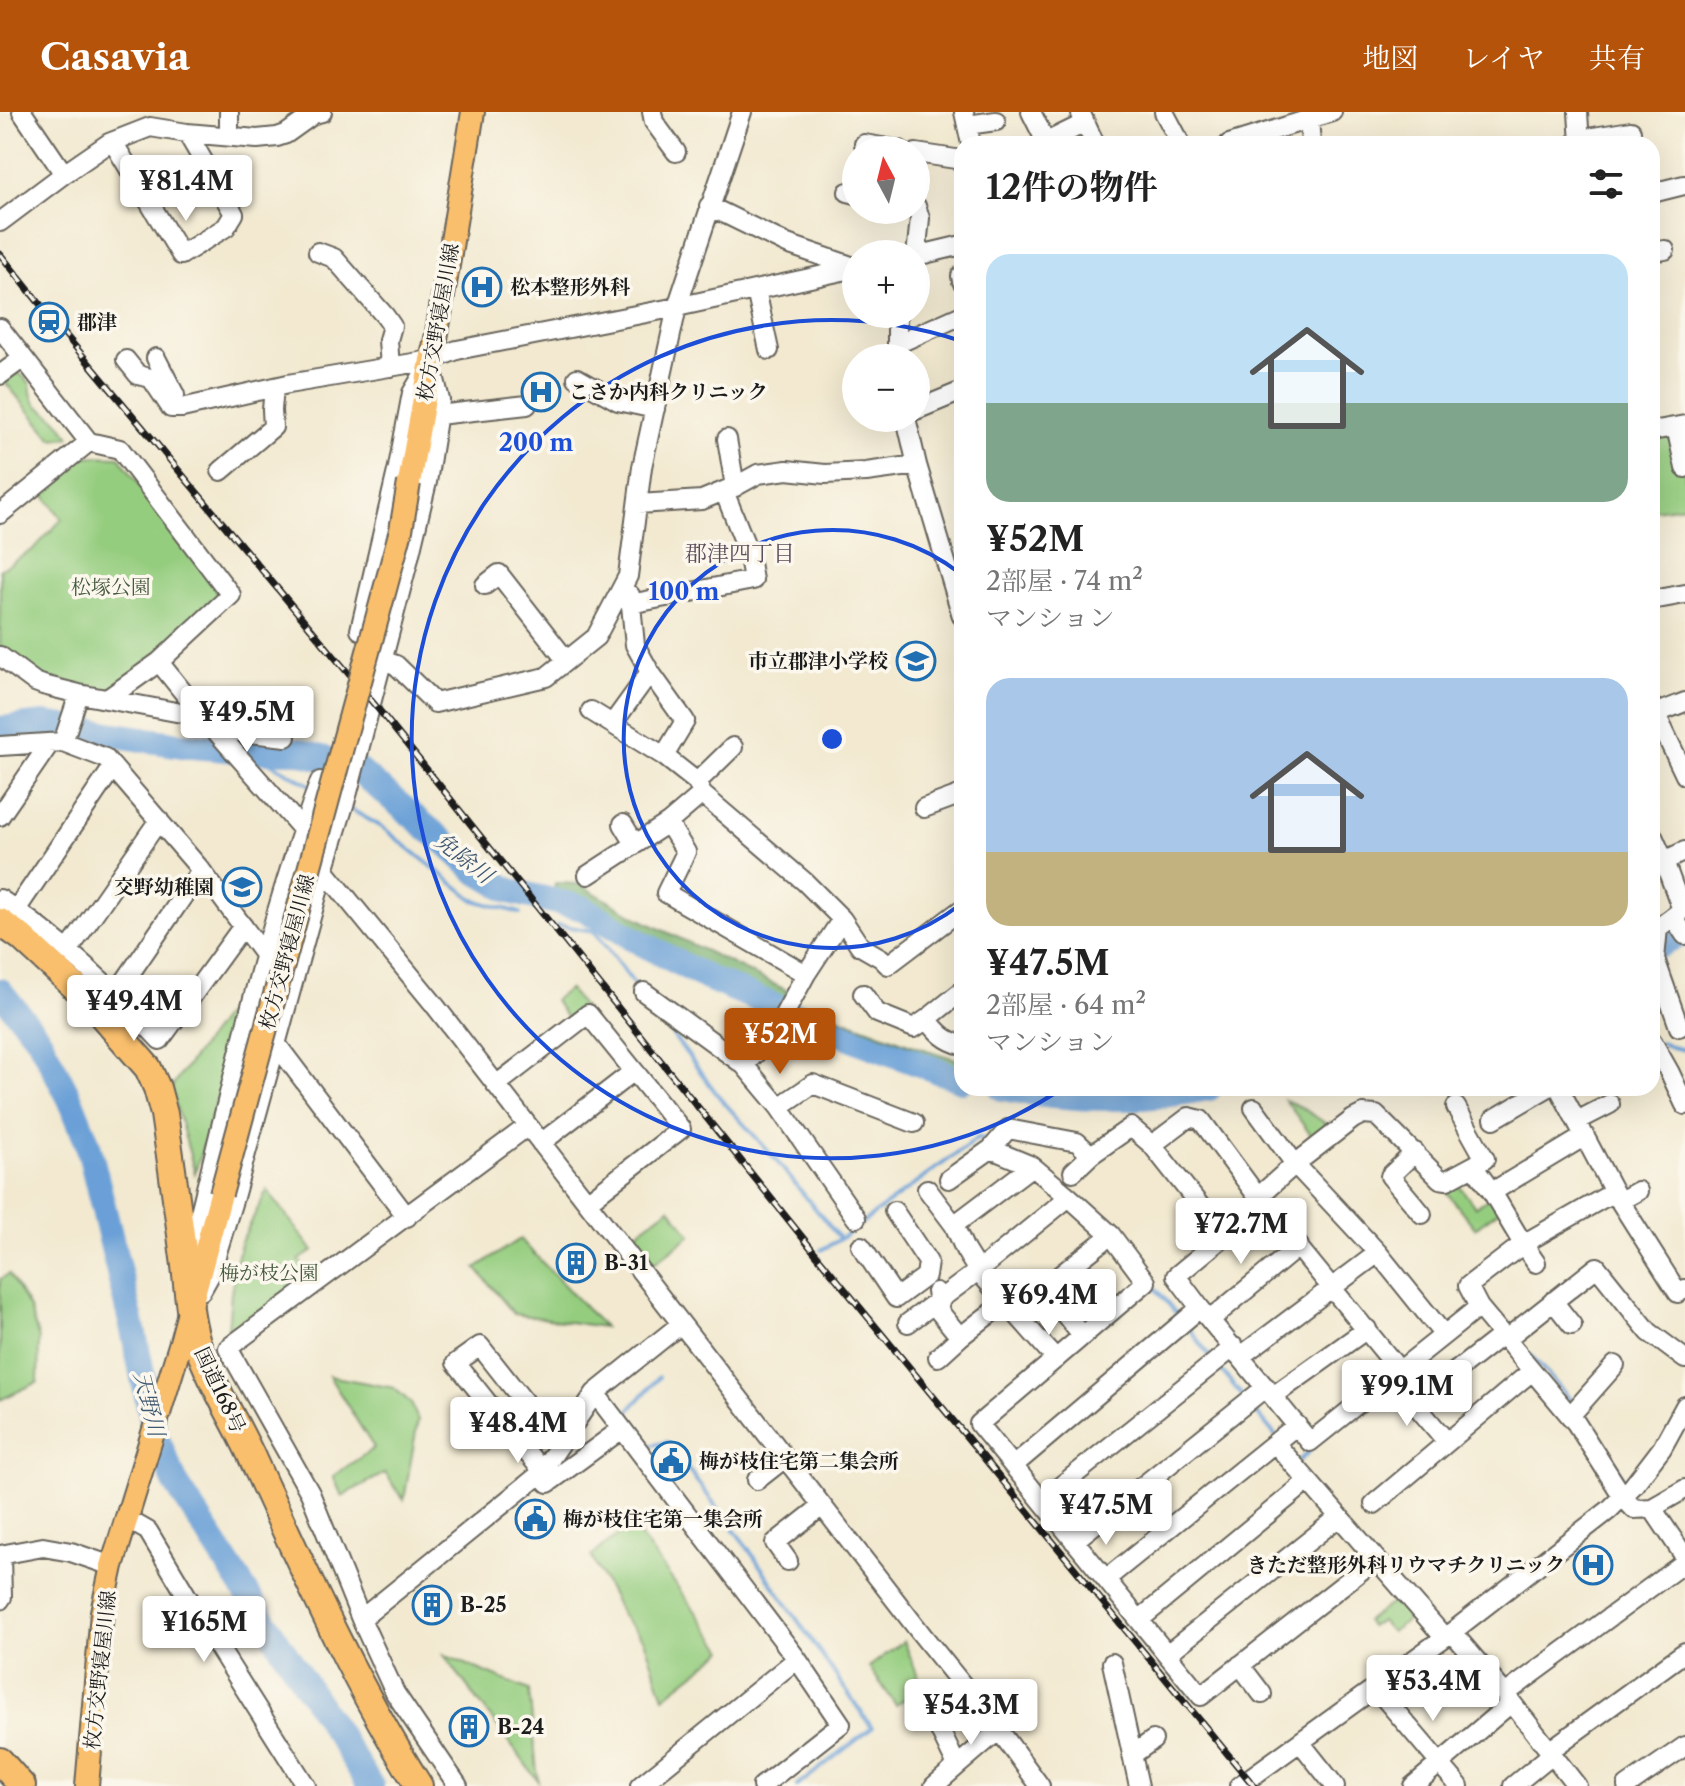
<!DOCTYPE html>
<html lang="ja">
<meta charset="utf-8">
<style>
:root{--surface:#fff;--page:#f2f2f2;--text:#222;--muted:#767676;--accent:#b45309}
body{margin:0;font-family:"Libre Caslon Text","Noto Serif JP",serif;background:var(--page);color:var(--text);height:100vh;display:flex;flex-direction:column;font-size:30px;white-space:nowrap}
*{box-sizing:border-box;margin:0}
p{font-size:26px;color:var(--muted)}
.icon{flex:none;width:44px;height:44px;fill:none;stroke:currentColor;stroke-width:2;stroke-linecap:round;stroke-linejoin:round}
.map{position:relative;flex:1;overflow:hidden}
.side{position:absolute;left:954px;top:24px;width:706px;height:960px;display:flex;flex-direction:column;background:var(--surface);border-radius:24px;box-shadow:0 8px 32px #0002}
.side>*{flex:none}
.needle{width:52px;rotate:353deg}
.buttons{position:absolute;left:842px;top:24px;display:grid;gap:16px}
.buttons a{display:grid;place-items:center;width:88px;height:88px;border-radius:50%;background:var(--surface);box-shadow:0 8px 32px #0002;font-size:40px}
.price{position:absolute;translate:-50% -68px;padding:0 18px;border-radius:8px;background:#fff;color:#222;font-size:26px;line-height:52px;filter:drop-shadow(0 2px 4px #0008)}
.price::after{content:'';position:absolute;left:50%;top:48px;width:24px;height:18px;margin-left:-12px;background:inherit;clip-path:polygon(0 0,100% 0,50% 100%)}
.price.selected{background:var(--accent);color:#fff}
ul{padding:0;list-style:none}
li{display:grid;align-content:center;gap:16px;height:424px;padding:0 32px}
li span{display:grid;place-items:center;height:248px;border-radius:24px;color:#555}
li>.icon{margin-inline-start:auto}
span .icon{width:144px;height:144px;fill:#fffc;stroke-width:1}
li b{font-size:34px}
h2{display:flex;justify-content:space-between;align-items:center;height:96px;padding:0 32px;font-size:34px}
header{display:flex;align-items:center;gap:48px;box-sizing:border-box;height:112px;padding:0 40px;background:var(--accent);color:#fff}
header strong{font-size:38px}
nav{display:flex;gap:44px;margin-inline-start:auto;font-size:28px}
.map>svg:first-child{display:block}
.green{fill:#95cd7f;stroke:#58744e;stroke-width:2}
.forest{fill:#78b06e;stroke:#4a6645;stroke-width:2}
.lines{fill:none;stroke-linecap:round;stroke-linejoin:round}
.stream{stroke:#6aa0d7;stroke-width:4}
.river{stroke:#6aa0d7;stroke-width:26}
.minor-casing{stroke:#67645b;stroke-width:22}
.major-casing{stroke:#67645b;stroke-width:26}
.highway-casing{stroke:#67645b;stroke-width:30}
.minor{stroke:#fff;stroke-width:18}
.major{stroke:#f9bf6d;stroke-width:22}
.highway{stroke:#f9bf6d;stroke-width:26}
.rail-casing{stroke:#1c1c1c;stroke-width:7}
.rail{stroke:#fbf7ec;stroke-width:4;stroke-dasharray:12;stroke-linecap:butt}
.major-bridge-casing{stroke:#67645b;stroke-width:26;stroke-linecap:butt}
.major-bridge{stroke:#f9bf6d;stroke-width:22}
.ring{fill:none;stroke:#1d4ed8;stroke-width:4}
.labels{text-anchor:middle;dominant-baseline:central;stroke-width:7;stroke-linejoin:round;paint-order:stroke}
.poi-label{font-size:20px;font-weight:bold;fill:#1c1c1c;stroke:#fbf7ec;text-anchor:start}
.street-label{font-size:20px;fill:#1c1c1c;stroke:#fbf7ec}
.park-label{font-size:20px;fill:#465a3f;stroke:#fbf7ec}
.neighbourhood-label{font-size:22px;fill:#5b4c5a;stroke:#fbf7ec}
.water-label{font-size:22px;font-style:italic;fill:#3f5770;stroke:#fbf7ec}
.centre{fill:#1d4ed8;stroke:#fbf7ec;stroke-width:4}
.ring-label{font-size:24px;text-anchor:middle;font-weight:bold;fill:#1d4ed8;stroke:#fbf7ec;stroke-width:7;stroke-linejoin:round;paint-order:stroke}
</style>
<header>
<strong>Casavia</strong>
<nav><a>地図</a><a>レイヤ</a><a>共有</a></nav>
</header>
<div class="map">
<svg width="1685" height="1674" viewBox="0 0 1685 1674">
<rect width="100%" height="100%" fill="#fbf7ec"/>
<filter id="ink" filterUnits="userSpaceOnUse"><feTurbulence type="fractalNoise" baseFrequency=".0125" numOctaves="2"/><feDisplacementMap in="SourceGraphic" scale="16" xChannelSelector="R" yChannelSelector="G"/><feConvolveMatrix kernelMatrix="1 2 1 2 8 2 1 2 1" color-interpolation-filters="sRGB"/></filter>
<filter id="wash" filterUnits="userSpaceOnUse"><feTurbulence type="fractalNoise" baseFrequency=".006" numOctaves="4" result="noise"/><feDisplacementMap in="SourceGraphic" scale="32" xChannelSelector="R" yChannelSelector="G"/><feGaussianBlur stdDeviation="1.8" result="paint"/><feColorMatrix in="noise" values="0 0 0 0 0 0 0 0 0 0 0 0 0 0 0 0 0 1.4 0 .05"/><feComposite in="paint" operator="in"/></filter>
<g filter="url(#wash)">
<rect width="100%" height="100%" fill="#f2e9d0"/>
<path class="green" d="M 18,260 L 30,271 C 32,300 41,292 57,308 C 62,313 66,320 70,325 L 52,327 L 5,270 Z
M 1676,315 L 1685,361 L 1685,394 L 1652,398 L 1652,318 Z
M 85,344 L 119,345 L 224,485 L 108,582 L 32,561 L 0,536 L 0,458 L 35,436 L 62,407 L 40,377 Z
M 248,871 L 250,872 L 195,1061 L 171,976 Z
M 569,877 L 584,897 L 568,908 L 554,888 Z
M 1285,988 L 1301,995 L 1334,1017 L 1319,1034 Z
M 1454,1066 L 1475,1095 L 1493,1084 L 1501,1097 L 1475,1116 L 1441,1073 Z
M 267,1078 L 313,1139 L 299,1148 L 314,1168 L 227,1231 L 231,1181 L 240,1132 Z
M 670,1096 L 691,1123 L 653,1152 L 632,1124 Z
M 520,1127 L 604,1215 L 514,1202 L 476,1156 Z
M 9,1162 L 29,1196 L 39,1227 L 38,1270 L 0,1288 L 0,1167 Z
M 329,1264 L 394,1276 L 411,1291 L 418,1308 L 404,1388 L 385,1361 L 342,1384 L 333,1364 L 374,1336 Z
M 632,1413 L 724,1538 L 664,1585 L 644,1528 L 623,1505 L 591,1444 Z
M 1404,1482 L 1420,1499 L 1391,1520 L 1381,1509 L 1370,1515 L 1366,1509 Z
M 904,1529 L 922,1574 L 896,1593 L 869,1555 Z
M 444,1543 L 529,1578 L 538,1669 Z"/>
<path class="forest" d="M 555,771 L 579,772 L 640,807 L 788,879 L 779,894 L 708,864 L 584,794 L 554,787 Z
M 803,892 L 908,932 L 962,949 L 962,963 L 877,934 L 797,901 Z
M 1018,976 L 1180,976 L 1091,985 Z"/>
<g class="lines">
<path class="stream" d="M 249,639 L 312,674
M 350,697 L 382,715 L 474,788 L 520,801
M 557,813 L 594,819 L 640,880
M 650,893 L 720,986 L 770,1041 L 840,1127
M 1661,930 L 1667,934 L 1685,938
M 821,1138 L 840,1127 L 979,1025 L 990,1030
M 1152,1172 L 1179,1205
M 1188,1215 L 1211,1246
M 1529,1241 L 1574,1292
M 1217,1253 L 1244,1286
M 659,1265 L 627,1301 L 649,1334 L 667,1330 L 745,1432 L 872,1616 L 797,1674
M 1250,1293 L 1275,1323
M 1581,1302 L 1612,1345 L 1623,1367
M 1300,1348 L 1313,1335"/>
<path class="river" d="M 0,617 L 45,612 L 181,633 L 249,639 L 298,639 L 355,656 L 448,733 L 476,759 L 510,779 L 583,796 L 634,827 L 705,865 L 859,929 L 962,968
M 1652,837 L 1685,820
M 0,879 L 39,927 L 70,987 L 88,1032 L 133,1218 L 155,1322 L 175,1370 L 371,1674
M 1002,976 C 1052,985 1102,989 1153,984 C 1171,983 1190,979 1209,976"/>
</g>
</g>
<g filter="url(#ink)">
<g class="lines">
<defs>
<path id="minor" d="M 22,0 L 64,62
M 652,0 L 654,10 L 676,40
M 964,0 L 971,32
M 1031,0 L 1046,30 L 1085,11
M 1164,0 L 1181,32
M 1578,0 L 1580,32
M 1081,2 L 1095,32
M 1309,7 L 1311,32
M 967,13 L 996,9
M 229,24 L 229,0
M 1581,27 L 1631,19
M 113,30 L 181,143 L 226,115 L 234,102 L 187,21
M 864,32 L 900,38
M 1229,32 L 1332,0
M 916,41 L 962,48
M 848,80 L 856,82
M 1652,81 L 1684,73
M 709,94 L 787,132 L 854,155
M 916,94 L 920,106 L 916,144
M 0,110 L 64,62 L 109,31 L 150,15 L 187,21 L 257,27 L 277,25 L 286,22 L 314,2 L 322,0
M 318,140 L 334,146 L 385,204 L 392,214 L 388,228 L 390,255
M 1652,140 L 1665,138
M 916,144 L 962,133
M 961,164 L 962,169
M 756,178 L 769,238
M 0,216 L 89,330 L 120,337 L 231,483 L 159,550 L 107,587
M 897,232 L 962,203
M 156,246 L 175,283
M 897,246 L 897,202
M 126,248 L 138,263 L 151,266 L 171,296 L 182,296 L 288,272 L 431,248 L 457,238 L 677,195 L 856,156
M 0,263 L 22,247
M 577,266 L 618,289 L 655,297
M 916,298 L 962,279
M 438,303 L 527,293
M 906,306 L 917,353 L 962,504
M 1676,315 L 1685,356
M 1652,319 L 1685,313
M 727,327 L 735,375
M 221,359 L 273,315 L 272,298 L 274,275
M 638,392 L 702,388 L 738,373 L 758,362 L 787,358 L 825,362 L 866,360 L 917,353
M 0,402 L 89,330
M 485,473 L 499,462 L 566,548
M 630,483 L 635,533 L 650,560 L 685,609 L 664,644
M 1652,488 L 1685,482
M 630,492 L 753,468 L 748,439 L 724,379
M 360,518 L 398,355 L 412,281 L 426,258
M 0,544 L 35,570 L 43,573 L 79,582 L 203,605 L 214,617 L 303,718 L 324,758 L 433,891 L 923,1524 L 999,1618 L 1040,1674
M 382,548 L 396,553 L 435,591 L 546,565 L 596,525 L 628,464 L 642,355 L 677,195 L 742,0
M 159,550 L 203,605
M 1652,594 L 1685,663
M 591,599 L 664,644 L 697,670 L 702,682 L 805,770 L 842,807 L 806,862 L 772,925 L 744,953
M 1652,603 L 1685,590
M 613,611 L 650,560
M 214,617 L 286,625
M 63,630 L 79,582
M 0,634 L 63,630 L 105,646 L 201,758 L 265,844
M 697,670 L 733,635
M 702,682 L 668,711 L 686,740 L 666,781 L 806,862
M 924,696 L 962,682
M 0,704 L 50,631
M 623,712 L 635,732
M 1652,722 L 1664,749 L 1685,739
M 1664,749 L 1682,798 L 1658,816 L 1655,847 L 1679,915
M 588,763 L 668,711
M 0,787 C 60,827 111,876 160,928 L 243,814
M 16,798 L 113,655
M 1673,805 L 1685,823
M 842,807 L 860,834 L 881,846 L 888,853 L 962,797
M 68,839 L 159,708
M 962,879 L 927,907 C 937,920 945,929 962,933
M 644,880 L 744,953 L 779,995 L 856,1106
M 116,882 L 201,758
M 863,882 L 877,901 L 914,916 L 927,907
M 1652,929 L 1670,961 L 1685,993
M 277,933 L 407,1105
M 496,973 L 588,902 L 681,1017 L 587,1090
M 1559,976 L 1614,1080
M 779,995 L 813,972 L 914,1011
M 1456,995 L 1485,1047 L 1473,1054
M 1254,996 L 1295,1052 L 1353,1007 L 1363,1002 L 1376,1003 L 1440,1067 L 1447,1068 L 1473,1054 L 1492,1080 L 1523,1132 L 1468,1174 L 1479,1195
M 1494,1007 L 1547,976
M 1577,1009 L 1610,992
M 541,1031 L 634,959
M 1152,1033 L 1189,1005 L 1201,1008 L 1263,1092 L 1399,1258
M 991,1037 L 1032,1054 L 1069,1085 L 1111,1123 L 1146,1170 L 979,1312 L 1201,1584 L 1376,1447
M 1415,1040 L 1390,1064 L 1422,1102
M 1073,1060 L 1091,1043
M 949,1067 L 991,1037 L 1008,1017 L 1077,1030 L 1091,1043 L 1131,1015 L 1152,1033 L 1223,1123
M 927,1077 L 954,1113 L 965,1138 L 978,1159 L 1056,1247
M 1492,1080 L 1585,1024
M 1258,1085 L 1295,1052 L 1378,1141 L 1444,1223
M 1620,1089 L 1638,1079
M 1263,1092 L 1176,1164 L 1200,1196 L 1310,1330 L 1479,1195 L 1576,1311 L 1623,1385 L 1634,1397 L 1652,1396 L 1685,1445
M 954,1113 L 1032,1054
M 861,1134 L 896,1186 L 926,1164 L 928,1150 L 894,1099
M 193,1146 L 194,1125 C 232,973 265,816 320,669 L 343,678
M 1536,1151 L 1523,1132 L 1614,1080 L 1678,1181 L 1685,1177
M 201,1179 L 210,1163 L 234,1085 L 324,758 L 348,680 L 408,450 L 427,370 L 440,288 L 432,255
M 936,1180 L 941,1187 L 938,1198 L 960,1225 L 1005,1190
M 1553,1189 L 1572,1213
M 1211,1207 L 1299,1134
M 908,1211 L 978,1159 L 1069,1085
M 1082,1224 L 1044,1176 L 1111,1123
M 1506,1227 L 1597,1155 L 1649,1220 L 1685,1247
M 1241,1244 L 1378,1141
M 938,1245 L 960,1225
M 1392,1265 L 1447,1330
M 595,1281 L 797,1547 L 640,1674
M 1273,1284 L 1367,1217
M 1414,1292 L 1502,1223
M 1570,1304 L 1615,1253
M 1275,1331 L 1444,1525
M 1013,1354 L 1200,1196
M 542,1359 L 456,1251 L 480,1234 L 559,1334
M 540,1362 L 548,1371 L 622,1317
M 757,1368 L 785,1346
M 1042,1389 L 1234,1235
M 1374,1392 L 1532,1259
M 1652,1396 L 1685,1377
M 127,1407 L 148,1419 L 200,1506 L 306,1674
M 1074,1429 L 1266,1275
M 0,1443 L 43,1435 L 71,1440 L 112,1454
M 788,1449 L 775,1431 L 822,1394
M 1106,1467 L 1297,1313
M 0,1488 L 2,1485 L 1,1443
M 361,1507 L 540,1362 L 595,1281 L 681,1212
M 1139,1508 L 1308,1369
M 1452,1520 L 1505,1582 L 1577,1674
M 1167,1542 L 1339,1405
M 1112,1551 L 1139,1674
M 1240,1553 L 1262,1582
M 1375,1575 L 1459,1674
M 1505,1582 L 1685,1450
M 923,1583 L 957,1654 L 934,1674
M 1300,1630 L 1335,1674
M 1549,1639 L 1685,1540
M 1132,1643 L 1153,1628
M 957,1654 L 999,1618
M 458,1674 L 395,1581 L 361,1507 L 310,1381 L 228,1236 L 528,1014
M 762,1674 L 841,1612 L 797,1547
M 1239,1674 L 1452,1520 L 1609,1398 L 1633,1374 L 1662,1336 L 1685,1294
M 1413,1674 L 1505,1596
M 1513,1674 L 1546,1647
M 1627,1674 L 1685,1634"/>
<path id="major" d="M 409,371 L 431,248 L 436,227 L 473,0
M 87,1674 L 102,1500 L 112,1454 L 181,1230 L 221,1082"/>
<path id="highway" d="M 0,810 L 21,825 L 85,884 L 148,956 L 157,976 L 164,1002 C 171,1050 178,1098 184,1146 C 188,1175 189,1208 199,1236 C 213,1276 237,1311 254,1350 C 305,1461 354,1571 419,1674
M 0,1649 L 22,1674"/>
</defs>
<use href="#minor" class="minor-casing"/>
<use href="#major" class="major-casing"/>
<use href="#highway" class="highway-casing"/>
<use href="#minor" class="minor"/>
<use href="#major" class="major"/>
<use href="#highway" class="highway"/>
<defs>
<path id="rail" d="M 0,142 L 52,207 L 379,598 L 811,1136 L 1254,1674"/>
</defs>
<use href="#rail" class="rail-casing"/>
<use href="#rail" class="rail"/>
<defs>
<path id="major-bridge" d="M 221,1082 L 401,418 L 409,371"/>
</defs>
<use href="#major-bridge" class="major-bridge-casing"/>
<use href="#major-bridge" class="major-bridge"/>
</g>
</g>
<g class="ring">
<path d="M961 792A209 209 0 1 1 961 462"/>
<path d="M1063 976A419 419 0 1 1 961 229"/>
</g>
<defs>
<symbol id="hospital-ring" viewBox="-11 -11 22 22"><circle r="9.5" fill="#fbf7ec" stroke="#1f6fb2" stroke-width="1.5"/><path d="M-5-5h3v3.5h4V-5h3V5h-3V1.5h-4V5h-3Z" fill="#1f6fb2"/></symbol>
<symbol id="station-ring" viewBox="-11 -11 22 22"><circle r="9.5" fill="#fbf7ec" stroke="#1f6fb2" stroke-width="1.5"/><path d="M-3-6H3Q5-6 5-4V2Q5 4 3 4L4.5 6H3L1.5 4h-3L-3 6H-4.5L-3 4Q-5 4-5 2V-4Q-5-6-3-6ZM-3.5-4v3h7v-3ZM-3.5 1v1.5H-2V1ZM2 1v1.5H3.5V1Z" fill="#1f6fb2"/></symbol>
<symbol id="school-ring" viewBox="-11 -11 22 22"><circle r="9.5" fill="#fbf7ec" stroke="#1f6fb2" stroke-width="1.5"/><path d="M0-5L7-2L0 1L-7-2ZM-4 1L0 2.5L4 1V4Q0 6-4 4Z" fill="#1f6fb2"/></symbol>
<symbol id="building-ring" viewBox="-11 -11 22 22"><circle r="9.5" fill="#fbf7ec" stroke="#1f6fb2" stroke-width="1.5"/><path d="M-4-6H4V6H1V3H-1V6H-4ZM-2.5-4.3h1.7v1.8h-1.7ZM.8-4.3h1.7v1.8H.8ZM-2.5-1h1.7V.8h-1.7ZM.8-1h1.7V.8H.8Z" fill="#1f6fb2"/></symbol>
<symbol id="civic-ring" viewBox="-11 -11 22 22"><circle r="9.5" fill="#fbf7ec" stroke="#1f6fb2" stroke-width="1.5"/><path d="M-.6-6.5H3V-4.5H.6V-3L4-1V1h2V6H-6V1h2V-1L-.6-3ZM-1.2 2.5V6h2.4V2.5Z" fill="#1f6fb2"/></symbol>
</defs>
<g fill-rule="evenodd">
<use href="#hospital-ring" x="460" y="153" width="44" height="44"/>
<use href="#station-ring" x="27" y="188" width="44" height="44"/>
<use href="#hospital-ring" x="519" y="258" width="44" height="44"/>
<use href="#school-ring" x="894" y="527" width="44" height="44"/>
<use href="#school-ring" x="220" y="753" width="44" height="44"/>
<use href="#building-ring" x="554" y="1129" width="44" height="44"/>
<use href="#civic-ring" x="649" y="1327" width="44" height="44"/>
<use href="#civic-ring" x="513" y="1385" width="44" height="44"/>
<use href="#hospital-ring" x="1571" y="1431" width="44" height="44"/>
<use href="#building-ring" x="410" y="1471" width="44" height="44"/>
<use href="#building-ring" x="447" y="1593" width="44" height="44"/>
</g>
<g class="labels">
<g class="poi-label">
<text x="510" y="175">松本整形外科</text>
<text x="77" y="210">郡津</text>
<text x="569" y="280">こさか内科クリニック</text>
<text x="888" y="549" text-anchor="end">市立郡津小学校</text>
<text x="214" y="775" text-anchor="end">交野幼稚園</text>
<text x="604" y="1151">B-31</text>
<text x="699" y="1349">梅が枝住宅第二集会所</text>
<text x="563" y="1407">梅が枝住宅第一集会所</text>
<text x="1565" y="1453" text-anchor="end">きただ整形外科リウマチクリニック</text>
<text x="460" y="1493">B-25</text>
<text x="497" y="1615">B-24</text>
</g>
<g class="street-label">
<text transform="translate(438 210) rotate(-80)">枚方交野寝屋川線</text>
<text transform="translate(287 840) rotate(-75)">枚方交野寝屋川線</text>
<text transform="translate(220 1278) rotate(65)">国道168号</text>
<text transform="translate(100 1558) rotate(-84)">枚方交野寝屋川線</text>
</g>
<g class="park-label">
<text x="111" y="475">松塚公園</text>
<text x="269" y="1161">梅が枝公園</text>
</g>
<g class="neighbourhood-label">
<text x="740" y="441">郡津四丁目</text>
</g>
<g class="water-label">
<text transform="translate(464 746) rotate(38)">免除川</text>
<text transform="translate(149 1292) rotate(76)">天野川</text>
</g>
</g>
<circle cx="832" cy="627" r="12" class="centre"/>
<g class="ring-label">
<text x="536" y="339">200 m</text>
<text x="684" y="488">100 m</text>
</g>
</svg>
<div class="buttons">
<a><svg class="needle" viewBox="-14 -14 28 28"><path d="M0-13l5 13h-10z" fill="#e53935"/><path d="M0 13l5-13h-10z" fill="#767676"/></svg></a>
<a>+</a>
<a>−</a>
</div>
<b class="price" style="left:186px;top:111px">¥81.4M</b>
<b class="price" style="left:247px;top:642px">¥49.5M</b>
<b class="price" style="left:134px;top:931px">¥49.4M</b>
<b class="price selected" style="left:780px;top:964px">¥52M</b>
<b class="price" style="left:1241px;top:1154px">¥72.7M</b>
<b class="price" style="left:1049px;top:1225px">¥69.4M</b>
<b class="price" style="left:1407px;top:1316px">¥99.1M</b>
<b class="price" style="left:518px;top:1353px">¥48.4M</b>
<b class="price" style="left:1106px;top:1435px">¥47.5M</b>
<b class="price" style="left:204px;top:1552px">¥165M</b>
<b class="price" style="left:1433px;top:1611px">¥53.4M</b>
<b class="price" style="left:971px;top:1635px">¥54.3M</b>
<section class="side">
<h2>12件の物件<svg class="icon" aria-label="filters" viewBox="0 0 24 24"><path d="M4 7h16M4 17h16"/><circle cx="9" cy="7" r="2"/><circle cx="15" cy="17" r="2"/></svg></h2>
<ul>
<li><span style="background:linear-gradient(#bfe0f5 60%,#7fa58c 0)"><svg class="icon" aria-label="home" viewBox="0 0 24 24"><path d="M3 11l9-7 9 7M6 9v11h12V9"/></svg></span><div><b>¥52M</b><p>2部屋 · 74 m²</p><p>マンション</p></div></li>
<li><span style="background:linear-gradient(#a9c7e8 70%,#c2b280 0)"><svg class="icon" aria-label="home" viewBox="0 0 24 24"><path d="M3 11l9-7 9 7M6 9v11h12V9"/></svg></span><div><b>¥47.5M</b><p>2部屋 · 64 m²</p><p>マンション</p></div></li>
</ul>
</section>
</div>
